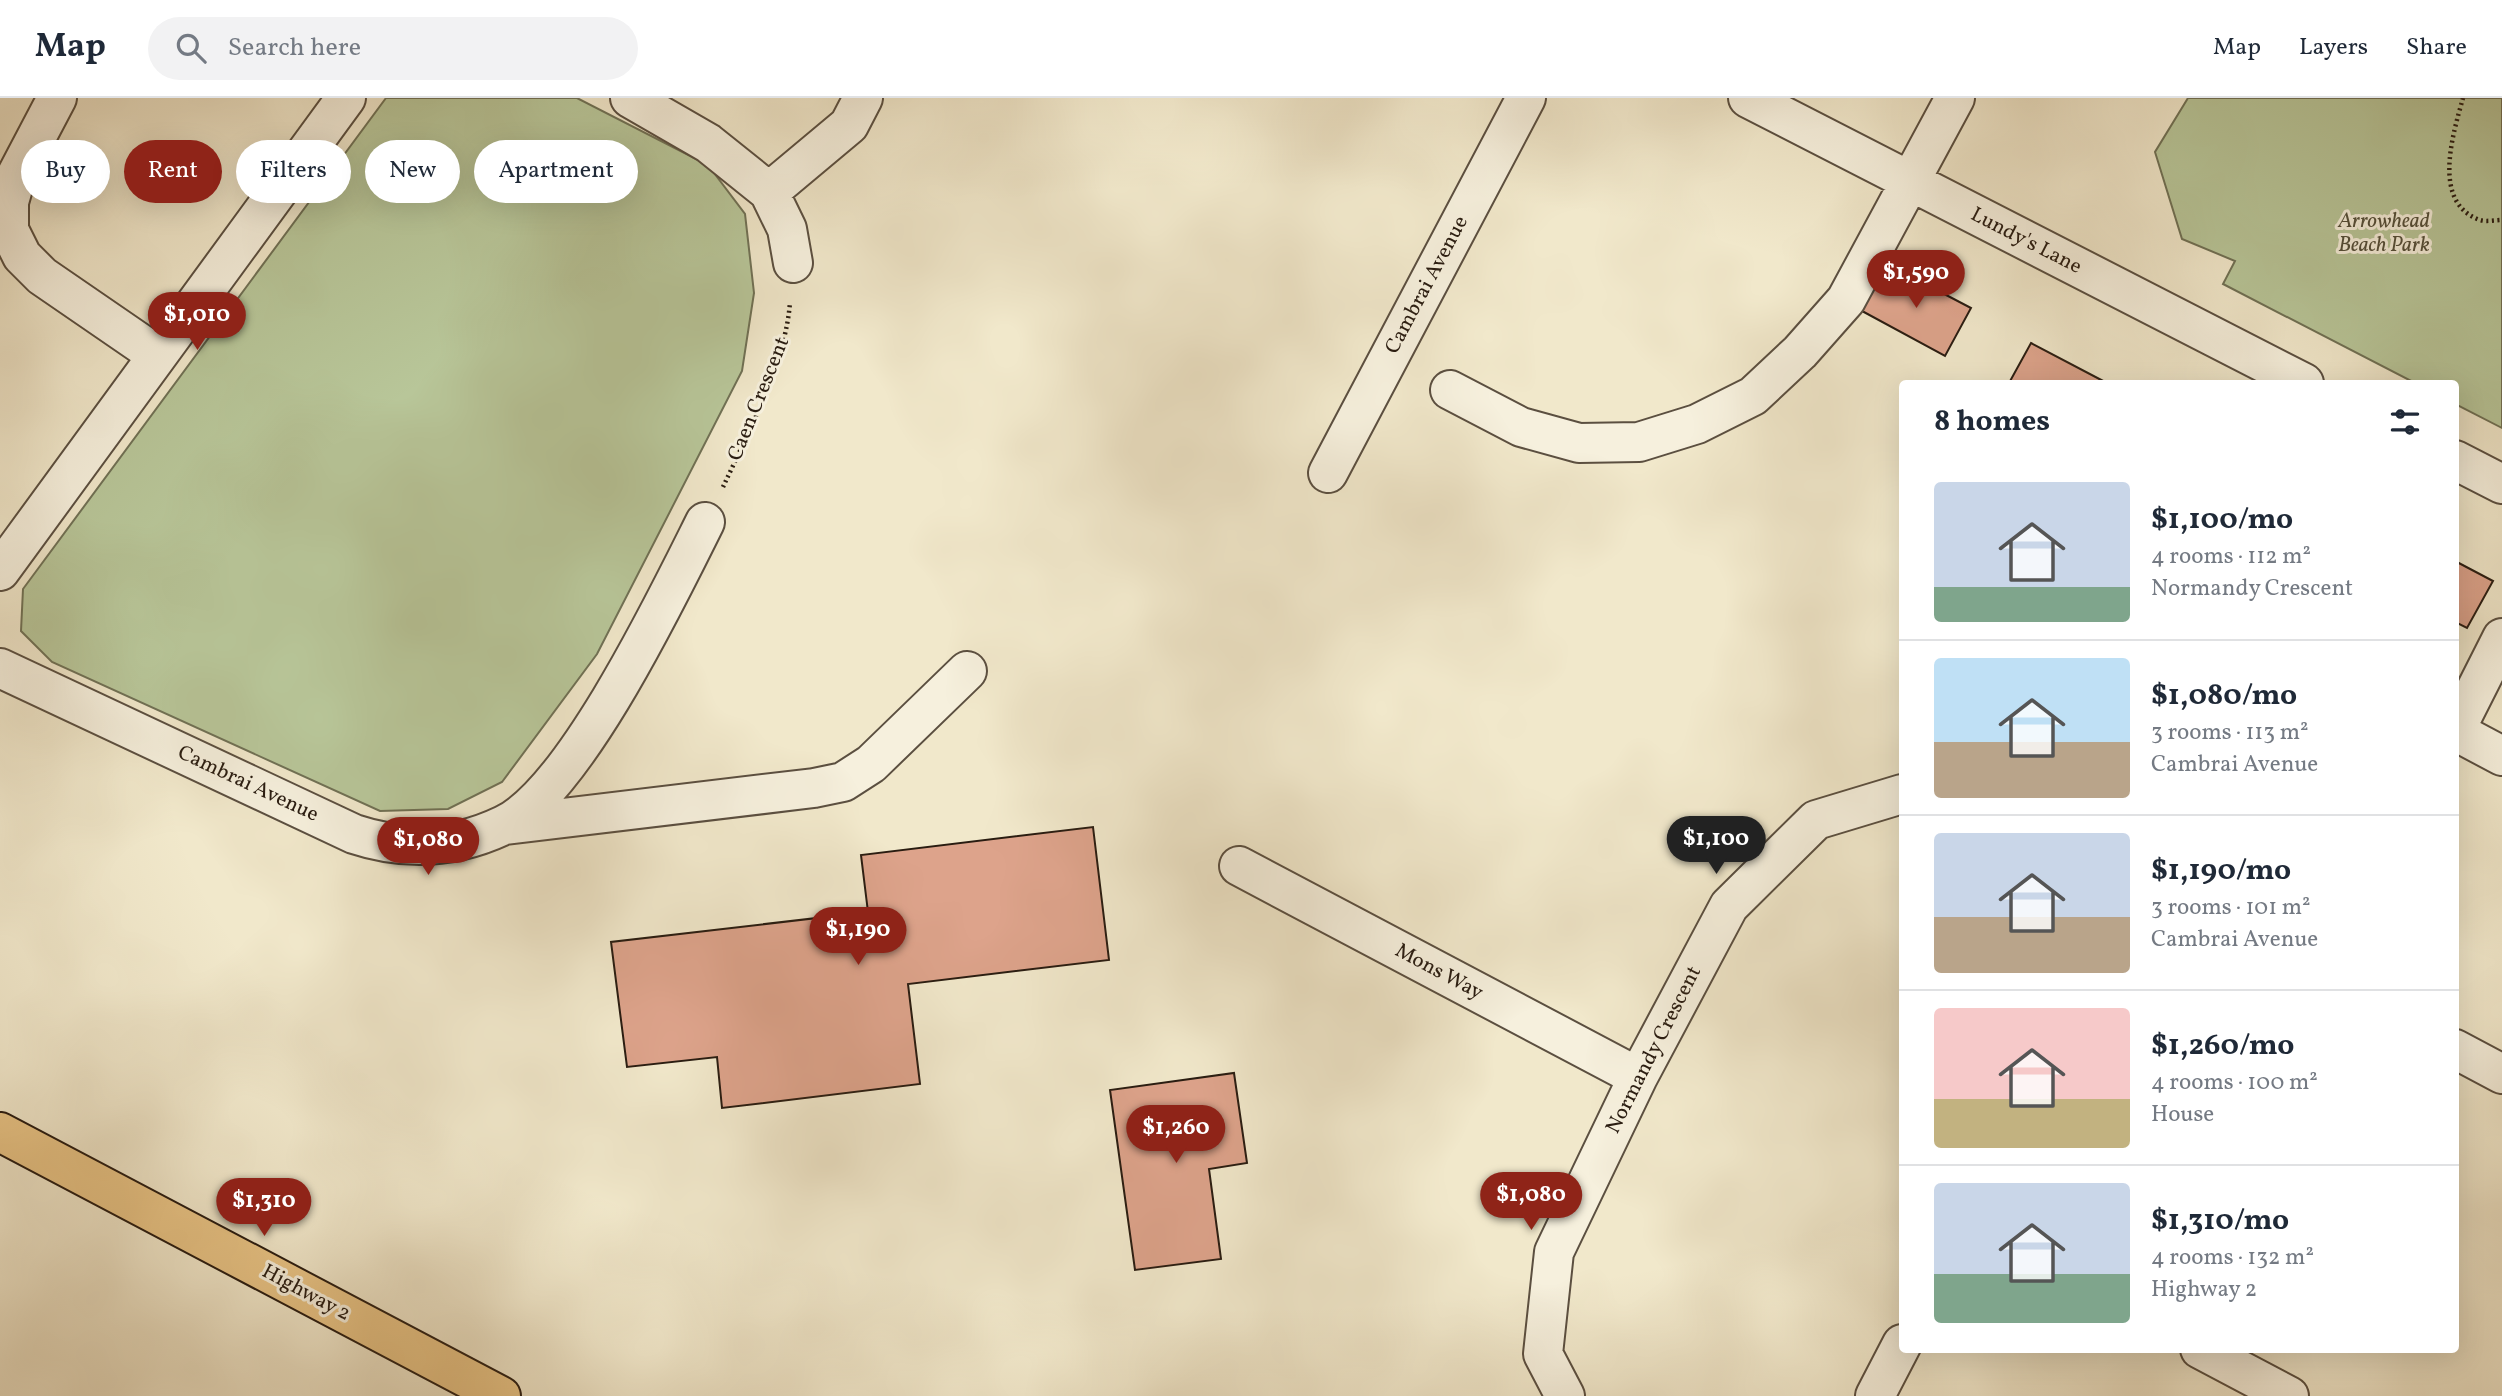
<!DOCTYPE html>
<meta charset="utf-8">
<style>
:root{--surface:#fff;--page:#f2f2f3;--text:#1f2937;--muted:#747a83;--line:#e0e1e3;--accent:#8f2418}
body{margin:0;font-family:Vollkorn,serif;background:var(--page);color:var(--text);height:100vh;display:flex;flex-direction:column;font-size:26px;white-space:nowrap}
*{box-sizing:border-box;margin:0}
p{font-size:23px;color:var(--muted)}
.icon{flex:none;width:38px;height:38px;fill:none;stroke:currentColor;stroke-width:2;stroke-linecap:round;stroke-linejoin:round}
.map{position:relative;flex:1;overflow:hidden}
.drawer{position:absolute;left:1899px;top:282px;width:560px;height:973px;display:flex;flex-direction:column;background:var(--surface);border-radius:7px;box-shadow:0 7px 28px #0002}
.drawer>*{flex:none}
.guide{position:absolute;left:21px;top:42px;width:665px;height:63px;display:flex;gap:14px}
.price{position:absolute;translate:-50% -60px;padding:0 16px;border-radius:24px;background:var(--accent);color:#fff;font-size:23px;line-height:46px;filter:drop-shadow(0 2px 4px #0008)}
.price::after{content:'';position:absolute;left:50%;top:42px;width:21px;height:16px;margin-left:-10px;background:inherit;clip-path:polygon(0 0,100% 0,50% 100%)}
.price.current{background:#222;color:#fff}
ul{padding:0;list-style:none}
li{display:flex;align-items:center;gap:21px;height:175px;padding:0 35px}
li+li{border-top:2px solid var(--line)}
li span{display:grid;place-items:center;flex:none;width:196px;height:140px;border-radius:7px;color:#555}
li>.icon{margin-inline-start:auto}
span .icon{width:84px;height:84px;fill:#fffc;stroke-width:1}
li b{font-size:30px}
h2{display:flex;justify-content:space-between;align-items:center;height:84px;padding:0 35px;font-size:30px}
.tag{padding:0 24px;border-radius:32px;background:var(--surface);box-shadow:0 7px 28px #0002;font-size:24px;line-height:63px}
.tag.current{background:var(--accent);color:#fff}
header{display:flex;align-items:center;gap:42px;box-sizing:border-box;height:98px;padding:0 35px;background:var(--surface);border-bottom:2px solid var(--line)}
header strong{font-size:33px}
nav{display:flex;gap:38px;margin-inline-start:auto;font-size:24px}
.search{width:490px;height:63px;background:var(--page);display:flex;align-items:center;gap:18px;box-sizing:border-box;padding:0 24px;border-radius:38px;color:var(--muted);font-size:26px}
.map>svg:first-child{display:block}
.green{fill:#b8c699;stroke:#707155;stroke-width:2}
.building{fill:#dda38b;stroke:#291c11;stroke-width:2}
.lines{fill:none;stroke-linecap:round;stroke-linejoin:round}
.minor-casing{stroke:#5b4f40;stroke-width:42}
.major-casing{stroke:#291c11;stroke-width:42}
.path{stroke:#291c11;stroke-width:4.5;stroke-dasharray:2 3.5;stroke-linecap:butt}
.minor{stroke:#f6f0dd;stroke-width:38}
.major{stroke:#e8c486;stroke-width:38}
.labels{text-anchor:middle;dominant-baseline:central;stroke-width:6;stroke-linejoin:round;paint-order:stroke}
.park-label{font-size:21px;font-style:italic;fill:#544f3a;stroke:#f6f0dd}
.street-label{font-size:21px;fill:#291c11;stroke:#f6f0dd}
</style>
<header>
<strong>Map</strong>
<div class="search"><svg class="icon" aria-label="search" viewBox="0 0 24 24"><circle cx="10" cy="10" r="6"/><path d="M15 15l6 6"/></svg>Search here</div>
<nav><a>Map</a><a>Layers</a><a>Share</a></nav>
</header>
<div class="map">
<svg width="2502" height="1298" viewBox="0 0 2502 1298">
<rect width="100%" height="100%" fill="#f1e8cb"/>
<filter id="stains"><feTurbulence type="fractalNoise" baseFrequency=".00286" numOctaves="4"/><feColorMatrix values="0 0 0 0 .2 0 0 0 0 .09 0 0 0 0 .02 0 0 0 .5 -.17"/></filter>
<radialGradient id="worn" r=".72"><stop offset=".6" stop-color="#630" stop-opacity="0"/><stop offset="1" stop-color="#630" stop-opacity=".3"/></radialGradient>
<path class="green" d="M 386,0 L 577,0 L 708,67 L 745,116 L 754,195 L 742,273 L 597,556 L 502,684 L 448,711 L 380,713 L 52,564 L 21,533 L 23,491 Z
M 2188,0 L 2502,0 L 2502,330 L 2455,306 L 2455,285 L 2415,285 L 2223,186 L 2235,163 L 2182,141 L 2155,54 Z"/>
<path class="building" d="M 1887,166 L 1971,210 L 1945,258 L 1862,213 Z
M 2031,245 L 2107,285 L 2009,285 Z
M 2455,463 L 2493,483 L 2467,530 L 2455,524 Z
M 1093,729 L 1109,862 L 908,886 L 920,986 L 722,1010 L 717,959 L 627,969 L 611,844 L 868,814 L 861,757 Z
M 1234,975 L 1247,1065 L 1209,1071 L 1221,1161 L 1135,1172 L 1110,992 Z"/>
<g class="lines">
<defs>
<path id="minor" d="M 57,0 L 17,76 L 9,104 L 9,132 L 22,158 L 42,178 L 157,257
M 630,0 L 708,45 L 769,94 L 787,131 L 793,165
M 1748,0 L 2304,285
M 769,94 L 849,27 L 863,0
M 1450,292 L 1521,329 L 1579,345 L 1639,344 L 1697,326 L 1753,298 L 1800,254 L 1846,202 L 1955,0
M 2455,362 L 2502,386
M 1328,375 L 1526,0
M 0,473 L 346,0
M 0,570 L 354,736 C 405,753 454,751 504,727 C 575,692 668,498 705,424
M 2455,633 L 2502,540
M 2455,633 L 2502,658
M 505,727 L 814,690 L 843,684 L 871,666 L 967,573
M 1239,768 L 1638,979
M 2455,951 L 2502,976
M 2200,1251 L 2289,1298
M 1565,1298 L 1543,1256 L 1554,1154 L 1638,979 L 1729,808 L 1816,722 L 1902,696
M 1875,1298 L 1902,1246"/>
<path id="major" d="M 0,1034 L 501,1298"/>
</defs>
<use href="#minor" class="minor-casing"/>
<use href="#major" class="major-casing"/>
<path class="path" d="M 2463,0 C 2453,36 2431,105 2480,122 C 2486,124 2496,122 2502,122
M 723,389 C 748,335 786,263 790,204"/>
<use href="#minor" class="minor"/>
<use href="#major" class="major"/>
</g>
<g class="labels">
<g class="park-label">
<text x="2384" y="123">Arrowhead<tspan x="2384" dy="24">Beach Park</tspan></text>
</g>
<g class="street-label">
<text transform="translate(2026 143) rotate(27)">Lundy's Lane</text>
<text transform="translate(1427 187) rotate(-62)">Cambrai Avenue</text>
<text transform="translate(759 301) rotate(-68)">Caen Crescent</text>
<text transform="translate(248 686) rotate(25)">Cambrai Avenue</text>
<text transform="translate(1439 874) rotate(28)">Mons Way</text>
<text transform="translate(1654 952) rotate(-63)">Normandy Crescent</text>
<text transform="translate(306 1195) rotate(28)">Highway 2</text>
</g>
</g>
<rect width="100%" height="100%" filter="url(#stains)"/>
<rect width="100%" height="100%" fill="url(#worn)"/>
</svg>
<b class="price" style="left:1916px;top:212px">$1,590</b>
<b class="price" style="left:197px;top:254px">$1,010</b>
<b class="price current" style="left:1716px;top:778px">$1,100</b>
<b class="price" style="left:428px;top:779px">$1,080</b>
<b class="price" style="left:858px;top:869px">$1,190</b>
<b class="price" style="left:1176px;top:1067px">$1,260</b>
<b class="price" style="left:1531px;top:1134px">$1,080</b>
<b class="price" style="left:264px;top:1140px">$1,310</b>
<div class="guide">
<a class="tag">Buy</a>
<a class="tag current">Rent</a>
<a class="tag">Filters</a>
<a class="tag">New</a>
<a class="tag">Apartment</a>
</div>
<section class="drawer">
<h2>8 homes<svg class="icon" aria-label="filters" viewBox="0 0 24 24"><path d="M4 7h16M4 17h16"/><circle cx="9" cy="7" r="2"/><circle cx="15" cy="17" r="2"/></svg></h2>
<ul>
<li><span style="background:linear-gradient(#c9d6e8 75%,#7fa58c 0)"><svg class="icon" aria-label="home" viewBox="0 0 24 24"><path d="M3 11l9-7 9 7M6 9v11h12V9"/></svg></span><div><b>$1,100/mo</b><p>4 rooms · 112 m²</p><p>Normandy Crescent</p></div></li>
<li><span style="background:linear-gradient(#bfe0f5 60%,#b9a48a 0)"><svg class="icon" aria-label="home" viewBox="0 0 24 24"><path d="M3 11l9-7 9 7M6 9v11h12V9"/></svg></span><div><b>$1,080/mo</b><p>3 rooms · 113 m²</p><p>Cambrai Avenue</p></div></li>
<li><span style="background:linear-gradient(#c9d6e8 60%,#b9a48a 0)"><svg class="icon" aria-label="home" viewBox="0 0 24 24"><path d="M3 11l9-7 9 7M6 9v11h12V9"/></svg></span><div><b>$1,190/mo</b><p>3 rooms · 101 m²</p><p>Cambrai Avenue</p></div></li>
<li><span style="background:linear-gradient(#f6c9c9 65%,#c2b280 0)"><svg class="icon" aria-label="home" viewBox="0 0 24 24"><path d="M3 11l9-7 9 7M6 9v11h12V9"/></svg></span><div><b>$1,260/mo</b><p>4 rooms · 100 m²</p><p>House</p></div></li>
<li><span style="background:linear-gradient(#c9d6e8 65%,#7fa58c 0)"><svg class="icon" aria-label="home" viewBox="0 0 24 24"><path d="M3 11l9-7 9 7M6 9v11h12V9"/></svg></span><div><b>$1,310/mo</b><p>4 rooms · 132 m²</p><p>Highway 2</p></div></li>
</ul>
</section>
</div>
